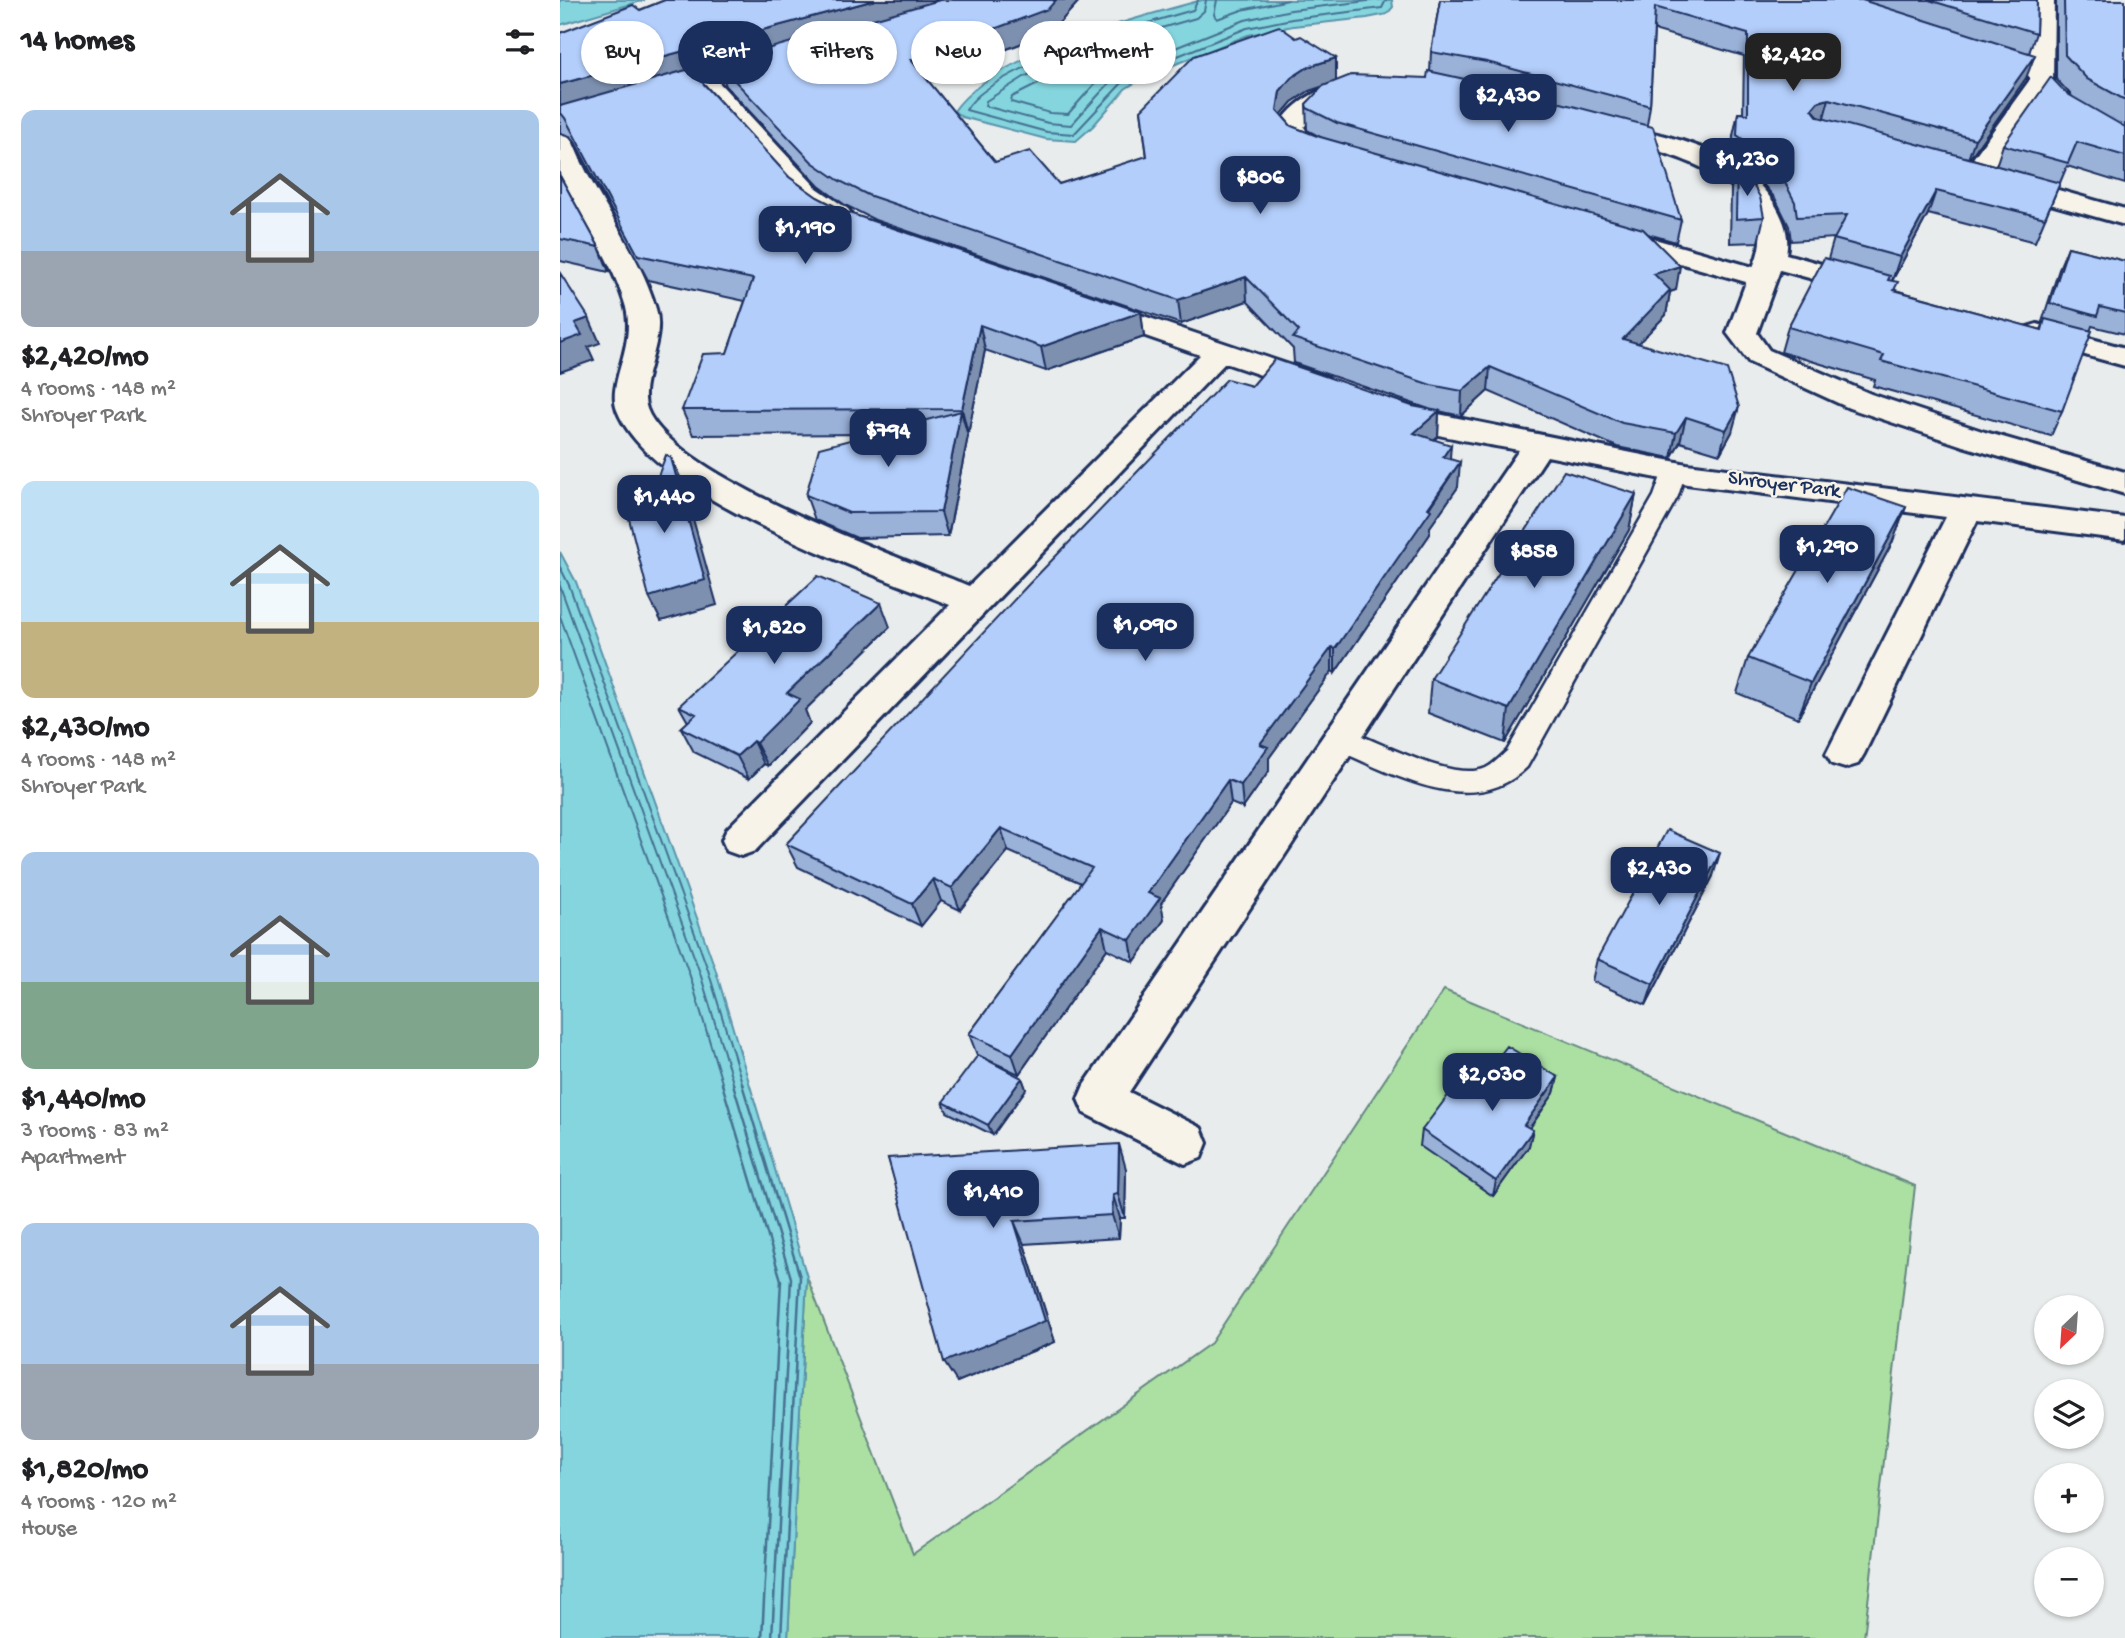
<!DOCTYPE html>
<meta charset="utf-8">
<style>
:root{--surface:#fff;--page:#f2f2f2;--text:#202124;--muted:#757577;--accent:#1b2f5e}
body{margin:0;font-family:"Gochi Hand",sans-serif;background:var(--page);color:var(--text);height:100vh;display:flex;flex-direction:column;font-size:26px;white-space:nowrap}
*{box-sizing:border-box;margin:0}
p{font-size:23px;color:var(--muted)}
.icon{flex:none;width:38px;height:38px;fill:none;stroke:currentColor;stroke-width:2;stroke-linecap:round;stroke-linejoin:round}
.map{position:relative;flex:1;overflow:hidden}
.sheet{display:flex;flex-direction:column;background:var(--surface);width:560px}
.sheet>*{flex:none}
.top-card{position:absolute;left:21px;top:21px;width:665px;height:63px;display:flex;gap:14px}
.needle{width:46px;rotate:205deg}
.buttons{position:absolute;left:1474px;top:1295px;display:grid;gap:14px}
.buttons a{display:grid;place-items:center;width:70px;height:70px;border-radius:50%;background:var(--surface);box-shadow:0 2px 5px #0004;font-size:35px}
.price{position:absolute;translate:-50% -60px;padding:0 16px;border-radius:14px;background:var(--accent);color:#fff;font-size:23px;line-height:46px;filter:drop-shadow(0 2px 4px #0008)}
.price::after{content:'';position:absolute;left:50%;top:42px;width:21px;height:16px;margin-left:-10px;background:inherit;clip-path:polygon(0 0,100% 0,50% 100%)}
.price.active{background:#222;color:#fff}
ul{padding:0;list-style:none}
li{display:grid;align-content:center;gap:14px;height:371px;padding:0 21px}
li span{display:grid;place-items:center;height:217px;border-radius:14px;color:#555}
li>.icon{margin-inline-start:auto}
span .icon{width:126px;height:126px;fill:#fffc;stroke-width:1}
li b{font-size:30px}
h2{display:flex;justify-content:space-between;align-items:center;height:84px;padding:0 21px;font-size:30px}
.tag{padding:0 24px;border-radius:32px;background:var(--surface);box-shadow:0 2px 5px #0004;font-size:24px;line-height:63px}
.tag.active{background:var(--accent);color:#fff}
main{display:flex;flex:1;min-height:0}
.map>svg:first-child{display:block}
.green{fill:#ace0a2;stroke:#648880;stroke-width:2}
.water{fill:#84d5de;stroke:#5a93ab;stroke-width:2}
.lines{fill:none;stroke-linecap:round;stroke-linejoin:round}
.shore-far1{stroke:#457191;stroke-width:2}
.shore{stroke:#457191;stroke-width:2.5}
.service-casing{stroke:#1b2f5e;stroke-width:5}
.minor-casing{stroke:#1b2f5e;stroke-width:6}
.service{fill:#f7f3e8;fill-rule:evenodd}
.minor{fill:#f7f3e8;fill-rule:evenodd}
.wall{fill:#9ab1d8;stroke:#1b2f5e;stroke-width:2;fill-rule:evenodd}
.shaded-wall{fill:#7d90b0;stroke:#1b2f5e;stroke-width:2}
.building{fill:#b3cefb;stroke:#1b2f5e;stroke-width:2}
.labels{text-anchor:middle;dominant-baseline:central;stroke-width:5;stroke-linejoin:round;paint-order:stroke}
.street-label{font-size:21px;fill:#1b2f5e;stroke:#f7f3e8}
</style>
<main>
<section class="sheet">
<h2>14 homes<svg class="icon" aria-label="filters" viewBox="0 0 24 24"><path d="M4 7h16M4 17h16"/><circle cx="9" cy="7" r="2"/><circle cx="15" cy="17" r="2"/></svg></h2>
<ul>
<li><span style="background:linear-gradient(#a9c7e8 65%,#9aa5b1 0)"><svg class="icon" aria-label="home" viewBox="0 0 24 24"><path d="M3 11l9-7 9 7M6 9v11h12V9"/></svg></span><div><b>$2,420/mo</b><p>4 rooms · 148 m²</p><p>Shroyer Park</p></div></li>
<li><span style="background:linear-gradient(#bfe0f5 65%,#c2b280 0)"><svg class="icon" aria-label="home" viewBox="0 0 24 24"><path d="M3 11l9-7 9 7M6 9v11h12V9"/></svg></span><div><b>$2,430/mo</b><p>4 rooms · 148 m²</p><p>Shroyer Park</p></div></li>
<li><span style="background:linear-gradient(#a9c7e8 60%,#7fa58c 0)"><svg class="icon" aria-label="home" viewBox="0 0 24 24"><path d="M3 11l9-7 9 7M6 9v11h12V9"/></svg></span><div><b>$1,440/mo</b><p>3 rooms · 83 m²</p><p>Apartment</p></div></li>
<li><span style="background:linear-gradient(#a9c7e8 65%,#9aa5b1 0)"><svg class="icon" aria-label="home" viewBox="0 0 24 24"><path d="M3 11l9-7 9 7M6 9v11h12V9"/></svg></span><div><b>$1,820/mo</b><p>4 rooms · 120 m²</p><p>House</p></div></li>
</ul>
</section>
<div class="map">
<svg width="1565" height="1638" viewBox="0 0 1565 1638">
<rect width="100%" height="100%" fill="#e9ecec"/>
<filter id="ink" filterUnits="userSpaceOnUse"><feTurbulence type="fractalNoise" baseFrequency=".0143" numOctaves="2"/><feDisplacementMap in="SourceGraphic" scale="14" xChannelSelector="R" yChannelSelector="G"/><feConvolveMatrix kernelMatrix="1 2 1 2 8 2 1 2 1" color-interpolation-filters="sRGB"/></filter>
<g filter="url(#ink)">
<path class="green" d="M 884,990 L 1355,1186 L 1304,1638 L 228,1638 L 247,1277 L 353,1554 L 651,1343 Z"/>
<path class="water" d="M 0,0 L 85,0 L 0,25 Z
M 642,0 L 832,0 L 833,7 L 827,14 L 807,18 L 733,26 L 688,35 L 586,76 L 565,89 L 533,126 L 516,141 L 486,139 L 402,117 L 394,111 C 434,53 576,18 642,0 Z
M 0,552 L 16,582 L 155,968 L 247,1277 L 228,1638 L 0,1638 Z"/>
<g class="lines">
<path class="shore-far1" d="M 638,0 L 633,10 C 584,24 430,66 406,110 L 487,132 L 514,134 L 561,84 L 583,70 L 687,28 L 732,19 L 822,8 L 826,0
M 646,0 L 644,11 L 636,18 L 521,51 L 464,77 L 426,101 L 425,106 L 488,123 L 511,125 L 554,78 L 580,62 L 685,20 L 731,10 L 816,0
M 657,0 L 654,15 L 657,19 L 682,10 L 728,0
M 571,47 L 575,49 L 574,52 L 547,70 L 508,114 L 490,113 L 451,102 L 452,97 L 510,68 Z
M 0,567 L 9,585 L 148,970 L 183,1086
M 0,586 L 140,973 L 174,1086
M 0,616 L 130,976 L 163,1086"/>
<path class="shore" d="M 162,1084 L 221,1280 L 202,1638
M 173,1084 L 231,1278 L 212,1638
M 182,1084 L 240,1277 L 221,1638"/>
<defs>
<path id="service" d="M 1114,463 L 1123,465 L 1126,471 L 1118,496 L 967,767 C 912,822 829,772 771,747 L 767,739 L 771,731 L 781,728 C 816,739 891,783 926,768 C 934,764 940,757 947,751 L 1094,496 L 1105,465 Z"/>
<path id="minor" d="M 1472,0 L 1494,0 L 1493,81 L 1423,181 L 1414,183 L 1405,181 L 1401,175 L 1469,81 L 1469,76 L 1412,57 L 1408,52 L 1412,47 L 1420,45 L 1470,60 Z
M 144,74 L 153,76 L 257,188 L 288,209 L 292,215 L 288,221 L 279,223 L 270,221 L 239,200 L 135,86 L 132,81 L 135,76 Z
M 792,79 L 801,81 L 804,86 L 801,91 L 754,115 L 744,127 C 753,144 776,140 786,154 L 782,159 C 759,165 728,149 719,127 C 731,101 765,86 792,79 Z
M 1049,122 C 1109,137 1179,148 1214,203 C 1224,220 1230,235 1226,254 L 1318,280 L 1322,286 L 1318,292 L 1308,294 L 1220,270 L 1197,333 L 1209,350 L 1311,394 L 1425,432 L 1565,472 L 1565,494 L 1403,446 L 1289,408 L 1189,362 L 1167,333 L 1186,282 L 1042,241 L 1038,235 L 1042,229 L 1052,227 L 1193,267 C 1233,178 1097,150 1040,135 L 1036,130 L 1040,125 Z
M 0,135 L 9,138 L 13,143 C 36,200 79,250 96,309 C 106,343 77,380 87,409 C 112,476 341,558 409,586 L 640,355 L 522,314 L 518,308 L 522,302 L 532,299 L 542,302 L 768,378 L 772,385 L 768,392 L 757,394 L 665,363 L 195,851 L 181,856 L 167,851 L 162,840 L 167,829 L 390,605 C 305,570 91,498 57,410 C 46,382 79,343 64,301 C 54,270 38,243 22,215 C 15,203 3,187 0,173 C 0,161 0,147 0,135 Z
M 1442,174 L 1565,209 L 1565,225 L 1433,188 L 1429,182 L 1433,176 Z
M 1477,324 L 1565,348 L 1565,366 L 1467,339 L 1462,333 L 1467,327 Z
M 830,400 L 868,412 L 1127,464 L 1565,518 L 1565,540 L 1417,521 L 1304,754 L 1298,764 L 1285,768 L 1272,764 L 1266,754 L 1386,517 L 1127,484 L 987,456 L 569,1092 L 641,1128 L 647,1143 L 641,1158 L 625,1164 L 524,1113 L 518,1099 L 524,1085 L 959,450 C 932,445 828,430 815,410 L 819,403 Z"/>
</defs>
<use href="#service" class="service-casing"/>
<use href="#minor" class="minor-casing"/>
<use href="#service" class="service"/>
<use href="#minor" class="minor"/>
</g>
<path class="wall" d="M 105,0 L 520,0 L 491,32 L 367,80 L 435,162 L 499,184 L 587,157 L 581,110 L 736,38 L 776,58 L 776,81 L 867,78 L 870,72 L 871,52 L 880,0 L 1477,0 L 1476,33 L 1469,53 L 1466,78 L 1409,158 L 1436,166 L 1443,145 L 1506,93 L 1512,96 L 1496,79 L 1496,0 L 1565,0 L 1565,184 L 1507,166 L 1475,242 L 1368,214 L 1332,281 L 1335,290 L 1481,330 L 1484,323 L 1482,322 L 1500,266 L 1508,247 L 1565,261 L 1565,334 L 1532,326 L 1502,411 L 1491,436 L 1313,386 L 1315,380 L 1221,352 L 1228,327 L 1268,259 L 1274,238 L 1231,241 L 1229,226 L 1215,198 L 1195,175 L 1172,158 L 1173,136 L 1178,113 L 1183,113 L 1184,56 L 1094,30 L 1090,106 L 1087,125 L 1121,220 L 1116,242 L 1088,234 L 1116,290 L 1110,292 L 1106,315 L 1078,343 L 1172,432 L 1160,454 L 1120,442 L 1111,458 L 1057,447 L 928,391 L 901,416 L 879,411 L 878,436 L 874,440 L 890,459 L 898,487 L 870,527 L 870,534 L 775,673 L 772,671 L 709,758 L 709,771 L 683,808 L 671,803 L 601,903 L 604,920 L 574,962 L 547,949 L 459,1074 L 417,1055 L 409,1034 L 521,883 L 448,851 L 400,910 L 381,901 L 361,926 L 238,867 L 226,844 L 692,386 L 852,406 L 869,409 L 734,363 L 733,349 L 687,301 L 621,324 L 315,220 L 285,205 L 259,186 L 166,86 L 160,68 L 135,74 L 229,177 L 257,197 L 286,212 L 581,312 L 584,337 L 486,371 L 425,350 L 408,434 L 407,434 L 408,436 L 388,536 L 297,538 L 255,520 L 246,495 L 313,434 L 133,435 L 122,410 L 167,353 L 185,301 L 88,280 L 15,142 L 10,136 L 0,133 L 0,33 L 80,10 ZM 766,85 L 746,104 L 747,130 L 762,138 L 731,126 L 721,114 L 732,102 L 749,91 Z
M 1177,165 L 1204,217 L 1198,242 L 1170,243 L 1171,189 Z
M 0,176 L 39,247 L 49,272 L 0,261 Z
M 1076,494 L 1069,530 L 945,743 L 868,713 L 871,679 Z
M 1346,507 L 1332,543 L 1238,718 L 1177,693 L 1188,658 Z
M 330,627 L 245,710 L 250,723 L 208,766 L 204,764 L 189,779 L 134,752 L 121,728 L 128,722 L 119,706 Z
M 1153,876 L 1086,1005 L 1032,981 L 1037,959 Z
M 998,1077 L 994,1093 L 970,1128 L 969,1146 L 933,1196 L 860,1146 L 862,1130 L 913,1090 Z
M 462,1078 L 466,1089 L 433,1135 L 387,1112 L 383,1102 Z
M 328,1158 L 566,1169 L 565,1218 L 560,1218 L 559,1238 L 464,1244 L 495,1342 L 397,1382 Z"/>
<path class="shaded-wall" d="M 315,0 L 392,0 L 158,63 L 160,68 L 0,111 L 0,84 Z
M 496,0 L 520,0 L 491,32 L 356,84 L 351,60 Z
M 1475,55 L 1466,78 L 1407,162 L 1415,139 Z
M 776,58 L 776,82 L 749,91 L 732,102 L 721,115 L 717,110 L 720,91 L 731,78 L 748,67 Z
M 1269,99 L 1263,121 L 1252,109 L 1258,102 Z
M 1376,191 L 1368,214 L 1332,281 L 1340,257 Z
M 1120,266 L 1116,290 L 1110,292 L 1106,315 L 1059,363 L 1063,339 L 1094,274 Z
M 686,277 L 687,301 L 621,324 L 618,300 Z
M 581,312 L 584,337 L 486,371 L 481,347 Z
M 29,318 L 40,343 L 28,347 L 34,360 L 0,372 L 0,343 L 15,323 Z
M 420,325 L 425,350 L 408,434 L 402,409 Z
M 930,367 L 928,391 L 901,416 L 902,391 Z
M 1179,407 L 1172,432 L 1160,454 L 1166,430 Z
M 401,411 L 408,436 L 388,536 L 381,512 Z
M 879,411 L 878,436 L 853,458 L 854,433 Z
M 1126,417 L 1120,442 L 1111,458 L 1116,433 Z
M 891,445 L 889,470 L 883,457 Z
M 111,458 L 123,483 L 157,605 L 101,621 L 89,597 Z
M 900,462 L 898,487 L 870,527 L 870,534 L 775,673 L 775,649 Z
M 1076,494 L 1069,530 L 945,743 L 949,709 Z
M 1346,507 L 1332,543 L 1238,718 L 1251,683 Z
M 321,603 L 330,627 L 245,710 L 250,723 L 208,766 L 196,743 L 227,693 Z
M 772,647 L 772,671 L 709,758 L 709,771 L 683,808 L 681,785 L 700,744 Z
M 193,741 L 204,764 L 189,779 L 177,756 Z
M 668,780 L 671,803 L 601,903 L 604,920 L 574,962 L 570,940 L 588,893 Z
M 441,828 L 448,851 L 400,910 L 392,888 Z
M 1160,853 L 1153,876 L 1086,1005 L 1093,984 Z
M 373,879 L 381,901 L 361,926 L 352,904 Z
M 542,927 L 547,949 L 459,1074 L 452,1054 Z
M 998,1077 L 994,1093 L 961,1140 L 964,1125 Z
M 462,1078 L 466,1089 L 433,1135 L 428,1125 Z
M 973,1130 L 969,1146 L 933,1196 L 936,1181 Z
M 559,1144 L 566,1169 L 565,1218 L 558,1194 Z
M 553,1195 L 560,1218 L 559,1238 L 552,1215 Z
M 454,1221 L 464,1244 L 495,1342 L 397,1382 L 384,1362 Z"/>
<path class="building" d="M 105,0 L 315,0 L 0,84 L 0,33 L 73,5 L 80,10 Z
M 380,0 L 496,0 L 488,9 L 351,60 L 435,162 L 470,151 L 499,184 L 587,156 L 581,110 L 634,56 L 719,26 L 736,38 L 741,36 L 776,58 L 748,67 L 731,78 L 720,91 L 717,110 L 731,126 L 757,136 L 1083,229 L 1120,266 L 1094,274 L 1110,290 L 1063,339 L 1167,369 L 1179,407 L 1166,430 L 1126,417 L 1116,433 L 1062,423 L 930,367 L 902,391 L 871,385 L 733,338 L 739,331 L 686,277 L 618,300 L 308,195 L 278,180 L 252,162 L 158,63 Z
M 880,0 L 1302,0 L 1475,55 L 1415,139 L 1269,99 L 1258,102 L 1252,109 L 1258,117 L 1500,183 L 1485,218 L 1376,191 L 1340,257 L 1274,239 L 1287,215 L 1237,217 L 1235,202 L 1221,175 L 1200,152 L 1177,135 L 1178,113 L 1188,114 L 1188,34 L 1095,7 L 1090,106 L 927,62 L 871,52 Z
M 1369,0 L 1477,0 L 1476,33 Z
M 1504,0 L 1565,0 L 1565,100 L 1527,79 L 1505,55 Z
M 130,69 L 229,177 L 257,197 L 286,212 L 581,312 L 481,347 L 420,325 L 402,409 L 122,410 L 143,354 L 167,353 L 193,279 L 78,255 L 5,118 L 0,112 L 0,106 Z
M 868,71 L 932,85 L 1093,127 L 1121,220 L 777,123 L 747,108 L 746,104 L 763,86 L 791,75 L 867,78 Z
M 1491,77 L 1506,93 L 1565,127 L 1565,156 L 1517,142 L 1508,163 L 1443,145 Z
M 1177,165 L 1188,176 L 1200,197 L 1204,217 L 1176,219 Z
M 0,176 L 39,247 L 0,239 Z
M 1508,247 L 1565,261 L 1565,313 L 1540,307 L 1537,316 L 1490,303 Z
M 1264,258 L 1330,276 L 1328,280 L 1338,282 L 1334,290 L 1482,330 L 1485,319 L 1532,331 L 1502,411 L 1321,361 L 1324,355 L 1228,327 Z
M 0,273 L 29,318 L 15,323 L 22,335 L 0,343 Z
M 715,359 L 852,406 L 879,411 L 854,433 L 891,445 L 883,457 L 900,462 L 868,508 L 871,510 L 775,649 L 772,647 L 700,744 L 708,747 L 681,785 L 668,780 L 588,893 L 600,898 L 570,940 L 542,927 L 452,1054 L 409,1034 L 532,868 L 441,828 L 392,888 L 373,879 L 352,904 L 226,844 L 468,585 L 667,379 L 692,386 Z
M 401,411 L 381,512 L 289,513 L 246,495 L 259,448 Z
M 106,455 L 111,458 L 145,580 L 89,597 L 64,499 L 92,492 Z
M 1004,471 L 1076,494 L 949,709 L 871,679 Z
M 1287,487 L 1346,507 L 1251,683 L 1188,658 Z
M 258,576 L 321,603 L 227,693 L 240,699 L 196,743 L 193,741 L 177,756 L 121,728 L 136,714 L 119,706 Z
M 1107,830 L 1160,853 L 1093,984 L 1037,959 Z
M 947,1046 L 998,1077 L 964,1125 L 973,1130 L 936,1181 L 862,1130 L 899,1081 L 913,1090 Z
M 418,1055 L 462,1078 L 428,1125 L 383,1102 Z
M 559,1144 L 558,1194 L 553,1195 L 552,1215 L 454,1221 L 485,1321 L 384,1362 L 328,1158 Z"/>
</g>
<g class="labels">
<g class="street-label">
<text transform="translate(1224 486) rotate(7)">Shroyer Park</text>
</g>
</g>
</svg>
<div class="buttons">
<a><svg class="needle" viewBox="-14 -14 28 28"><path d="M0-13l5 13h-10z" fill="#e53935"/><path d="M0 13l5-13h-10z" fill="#757577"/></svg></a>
<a><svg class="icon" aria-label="layers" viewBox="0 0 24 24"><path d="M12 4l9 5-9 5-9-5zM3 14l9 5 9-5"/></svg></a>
<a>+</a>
<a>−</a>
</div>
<b class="price active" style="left:1233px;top:93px">$2,420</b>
<b class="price" style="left:948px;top:134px">$2,430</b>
<b class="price" style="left:1187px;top:198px">$1,230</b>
<b class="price" style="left:700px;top:216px">$806</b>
<b class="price" style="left:245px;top:266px">$1,190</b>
<b class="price" style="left:328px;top:469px">$794</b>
<b class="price" style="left:104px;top:535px">$1,440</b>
<b class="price" style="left:1267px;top:585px">$1,290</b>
<b class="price" style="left:974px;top:590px">$858</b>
<b class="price" style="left:585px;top:663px">$1,090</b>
<b class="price" style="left:214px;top:666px">$1,820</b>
<b class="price" style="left:1099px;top:907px">$2,430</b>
<b class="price" style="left:932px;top:1113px">$2,030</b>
<b class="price" style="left:433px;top:1230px">$1,410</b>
<div class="top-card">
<a class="tag">Buy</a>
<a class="tag active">Rent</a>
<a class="tag">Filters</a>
<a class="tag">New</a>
<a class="tag">Apartment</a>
</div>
</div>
</main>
